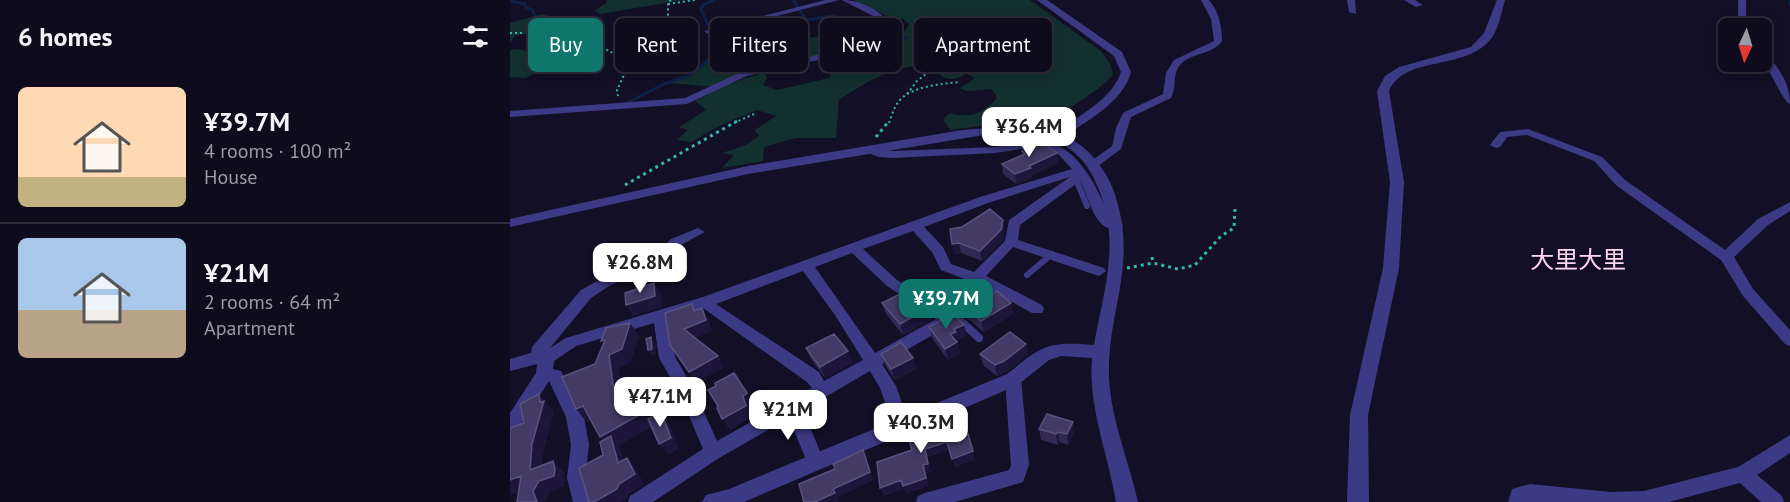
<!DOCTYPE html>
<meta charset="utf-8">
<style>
:root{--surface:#0e0b1c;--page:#171425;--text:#f1f3f6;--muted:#9b9ba3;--line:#2e2b3b;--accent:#0f766e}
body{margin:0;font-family:"PT Sans","Noto Sans JP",sans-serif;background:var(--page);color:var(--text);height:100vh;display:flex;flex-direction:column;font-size:22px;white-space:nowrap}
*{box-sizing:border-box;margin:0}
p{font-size:20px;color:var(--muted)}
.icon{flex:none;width:33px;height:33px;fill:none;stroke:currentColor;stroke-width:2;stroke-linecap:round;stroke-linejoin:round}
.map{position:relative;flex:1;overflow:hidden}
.panel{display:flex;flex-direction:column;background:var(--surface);width:510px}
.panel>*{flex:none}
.banner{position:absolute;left:18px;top:18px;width:570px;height:54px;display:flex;gap:12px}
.needle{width:39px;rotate:184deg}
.buttons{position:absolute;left:1208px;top:18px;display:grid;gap:12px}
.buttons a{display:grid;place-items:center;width:54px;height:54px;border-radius:9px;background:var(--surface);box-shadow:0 3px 15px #0003,0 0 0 2px var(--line);font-size:30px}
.price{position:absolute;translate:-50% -51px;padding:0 14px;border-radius:12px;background:#fff;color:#222;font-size:20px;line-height:39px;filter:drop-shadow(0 2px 3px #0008)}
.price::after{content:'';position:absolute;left:50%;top:36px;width:18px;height:14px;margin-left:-9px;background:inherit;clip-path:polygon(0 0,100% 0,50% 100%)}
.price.selected{background:var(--accent);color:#fff}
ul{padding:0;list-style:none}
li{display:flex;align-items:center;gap:18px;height:150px;padding:0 18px}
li+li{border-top:2px solid var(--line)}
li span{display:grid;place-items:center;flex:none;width:168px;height:120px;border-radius:9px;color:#555}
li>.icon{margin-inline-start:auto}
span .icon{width:72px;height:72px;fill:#fffc;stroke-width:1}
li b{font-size:26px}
h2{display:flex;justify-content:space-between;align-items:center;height:72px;padding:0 18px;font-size:26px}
.pill{padding:0 21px;border-radius:9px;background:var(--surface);box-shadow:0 3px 15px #0003,0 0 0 2px var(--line);font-size:21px;line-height:54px}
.pill.selected{background:var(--accent);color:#fff}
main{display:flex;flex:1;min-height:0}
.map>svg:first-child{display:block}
.green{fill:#12302f}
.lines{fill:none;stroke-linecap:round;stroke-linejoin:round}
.stream{stroke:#0c2248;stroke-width:3}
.path-far1{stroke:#2fb8b0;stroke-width:2;stroke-dasharray:2 3;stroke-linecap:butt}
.path{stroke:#2fb8b0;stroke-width:3;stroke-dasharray:3 4;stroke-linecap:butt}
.service-far1{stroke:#3d3a85;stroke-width:6}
.service{stroke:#3d3a85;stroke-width:8}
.minor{fill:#3d3a85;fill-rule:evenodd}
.tertiary{fill:#3d3a85;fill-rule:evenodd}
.wall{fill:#312854}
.shaded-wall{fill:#1d163a}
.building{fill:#433a66;stroke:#5a527e;stroke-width:1.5}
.labels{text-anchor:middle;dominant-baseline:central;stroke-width:4.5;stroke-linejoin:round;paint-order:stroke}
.quarter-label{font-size:24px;fill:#ffd6f0;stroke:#130f26}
</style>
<main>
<section class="panel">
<h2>6 homes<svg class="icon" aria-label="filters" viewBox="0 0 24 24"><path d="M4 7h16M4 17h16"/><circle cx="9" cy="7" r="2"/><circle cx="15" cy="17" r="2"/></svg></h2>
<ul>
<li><span style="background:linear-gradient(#ffd9b3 75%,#c2b280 0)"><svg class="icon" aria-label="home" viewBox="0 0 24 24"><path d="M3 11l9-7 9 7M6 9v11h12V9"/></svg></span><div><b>¥39.7M</b><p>4 rooms · 100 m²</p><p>House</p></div></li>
<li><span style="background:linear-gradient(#a9c7e8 60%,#b9a48a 0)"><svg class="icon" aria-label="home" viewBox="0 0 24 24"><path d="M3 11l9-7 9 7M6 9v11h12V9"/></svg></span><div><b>¥21M</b><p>2 rooms · 64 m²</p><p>Apartment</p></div></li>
</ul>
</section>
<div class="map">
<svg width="1280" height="502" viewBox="0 0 1280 502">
<rect width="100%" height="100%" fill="#130f26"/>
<path class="green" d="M 96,0 L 172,0 L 91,14 L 84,11 L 97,2 Z
M 343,0 L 520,0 L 591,51 L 601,65 L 603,75 L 589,88 L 556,111 L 534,107 L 518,125 L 477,125 L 440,130 L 433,119 L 440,113 C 461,119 473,113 487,98 L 482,89 L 456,91 L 450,88 L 465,78 L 456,74 C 430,89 431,65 406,66 C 379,68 351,85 329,100 L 326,138 L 286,138 L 254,147 L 253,161 L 212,168 L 224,155 L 212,153 L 236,145 L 249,136 L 245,130 L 266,116 L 247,110 L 213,124 L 181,142 L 167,140 L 178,130 L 169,127 L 196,110 L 185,101 C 208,89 230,78 255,73 L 257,78 L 253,85 L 267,90 L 319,78 L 327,61 L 313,58 L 361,47 L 378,36 L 392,36 L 399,24 L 393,19 L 380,18 Z
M 32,14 L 47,19 L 42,25 L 62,28 L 56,41 L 42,47 L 28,46 L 16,34 L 5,36 L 0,43 L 0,23 Z
M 292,34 L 293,39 L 311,36 L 319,41 L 317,46 C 337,49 350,37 369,38 L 363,43 L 236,72 L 206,87 L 159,83 L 179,77 L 199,57 L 212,50 L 234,43 Z
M 8,49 L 23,53 L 31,70 L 15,78 L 0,77 L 0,50 Z"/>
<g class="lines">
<path class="stream" d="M 283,0 L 296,20 L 323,16 L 349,26 L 357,33 L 367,37 L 383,35 L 397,38
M 0,1 L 15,4 L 15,7 L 22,10 L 26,17 L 48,22 L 47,25
M 1280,1 L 1280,4
M 117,103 L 154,84 L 178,76 L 197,62 L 227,46 L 199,27 L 191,9 L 193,5 L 204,0"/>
<path class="path-far1" d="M 161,0 L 158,2 L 158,21 L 174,34 L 189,32
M 158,4 L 185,0
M 83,29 L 80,35 L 83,43 L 109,56 L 114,75 L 107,90 L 108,96
M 0,33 L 14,33
M 205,38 L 217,49
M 397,94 L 407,81 L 421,70
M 224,123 L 246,113
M 379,123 C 382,115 384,107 389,101 C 402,86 431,84 449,82"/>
<path class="path" d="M 366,137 L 379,121
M 115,185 L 227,121
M 642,257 L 643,263
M 617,268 L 643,263 L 668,269 L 685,265 L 711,236 L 724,228 L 725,209"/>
<path class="service-far1" d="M 566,179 L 577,206
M 517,275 L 542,254"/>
<path class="service" d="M 442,313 L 469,338"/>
<path class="minor" d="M 315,0 L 329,0 L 198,34 L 194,31 Z
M 332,0 C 350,0 370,10 381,25 L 376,39 L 357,49 L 237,76 L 177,104 L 0,117 L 0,111 L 175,98 L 231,72 L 351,45 L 369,36 L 373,25 L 367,18 Z
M 691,0 L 699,0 C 709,12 712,26 712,41 C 703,55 681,52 670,65 C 662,74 667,88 661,98 L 621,117 L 611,149 L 588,166 L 580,166 L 578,164 L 580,162 L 602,146 L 606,128 L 613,113 L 653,94 L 656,73 L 664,60 L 704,41 L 701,19 Z
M 837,0 L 845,0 L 846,14 L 839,12 Z
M 894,0 L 905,0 L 913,5 L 906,7 Z
M 1228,0 L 1236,0 L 1236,28 L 1228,28 Z
M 1251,50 L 1254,51 C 1268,67 1280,82 1280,104 C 1272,100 1260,69 1251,59 Z
M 1018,129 L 1092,157 L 1115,180 L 1215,250 L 1248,219 L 1280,202 L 1280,211 L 1258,225 L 1224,257 L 1243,289 L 1280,330 L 1280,346 L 1275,344 L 1233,296 L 1211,260 L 1107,186 L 1084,161 L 1017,135 L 997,137 L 990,147 L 986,148 L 980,145 L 990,132 Z
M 524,140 C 567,140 587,187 601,220 L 612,223 L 613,226 L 612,229 C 584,235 581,200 570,181 L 510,225 L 508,240 L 594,268 L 596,271 L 589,276 L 503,247 L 476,276 L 532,305 L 534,309 L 532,313 L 522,313 L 469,284 L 447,317 L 433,329 L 372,364 L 386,386 L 400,426 L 397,431 L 391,433 L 385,431 L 370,388 L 360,371 L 293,410 L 314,461 L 311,467 L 305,469 L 299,467 L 279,418 L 209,458 L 143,502 L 118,502 L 120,496 L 193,449 L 168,390 L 149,358 L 144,323 L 66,346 L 44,361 L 43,369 L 51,371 L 74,417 L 79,445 L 75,478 L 81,502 L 63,502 L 57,478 L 61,445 L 56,417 L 39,381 L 6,432 L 0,434 L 0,413 L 26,373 L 27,364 L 0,371 L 0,359 L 21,353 L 22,347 L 71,290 L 89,280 L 144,255 L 161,239 L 188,228 L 195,232 L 171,245 L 154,261 L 99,286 L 81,298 L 40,348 L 56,338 L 193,297 L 470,197 L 562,169 L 549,155 L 530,146 L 485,153 L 383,158 L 369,157 L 352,151 L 352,147 L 383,151 L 485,147 ZM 560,177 L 499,220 L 495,241 L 464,272 L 441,264 L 433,247 L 414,227 L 478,203 ZM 403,231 L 422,252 L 431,270 L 457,280 L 435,310 L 387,280 L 353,249 ZM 342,253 L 377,286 L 426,319 L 365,353 L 305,267 ZM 293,271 L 325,315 L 353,360 L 314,381 L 309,372 L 206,304 ZM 193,308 L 297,382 L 302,388 L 207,441 L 183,388 L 165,357 L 159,318 Z
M 503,373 L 509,374 L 511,379 L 519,465 L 513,482 L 445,502 L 406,502 L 408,496 L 415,493 L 499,470 L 501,465 L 495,379 L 497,374 Z
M 1280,435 L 1280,453 L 1247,475 L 1272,496 L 1274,502 L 1251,502 L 1230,483 L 1159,502 L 998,502 L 1002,489 L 1020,484 L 1101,492 L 1134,491 L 1228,467 Z"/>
<path class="tertiary" d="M 527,0 L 537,0 L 612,52 L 621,72 C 613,102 579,119 556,136 C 578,147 594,167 603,189 C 630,264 597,307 599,378 C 601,420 619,461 628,502 L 606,502 C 598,453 578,408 582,358 L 551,356 L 539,360 L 509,384 L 487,394 L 234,502 L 192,502 L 196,495 L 219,489 L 497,374 C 533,345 537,341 584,345 C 589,316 597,287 599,258 C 601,237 598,215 591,195 C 573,142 537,132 486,133 L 238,174 L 0,227 L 0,219 L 238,166 L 452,130 L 503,126 L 546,132 C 568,116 602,100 611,72 L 604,56 Z
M 987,0 L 995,0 C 992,11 989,26 983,36 C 958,73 896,53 879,91 L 894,182 L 889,268 L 858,415 L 859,502 L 837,502 L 840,415 L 873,268 L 880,182 L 867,91 L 875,76 L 889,67 L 961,47 L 974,33 Z"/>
</g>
<path class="wall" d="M 512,151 L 547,153 L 548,163 L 522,175 L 522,178 L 506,184 L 493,174 L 492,164 L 512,155 Z
M 452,227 L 495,230 L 493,240 L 472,261 L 451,253 L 445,255 Z
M 466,290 L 479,296 L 501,303 L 503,314 L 474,332 L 452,314 L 449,303 Z
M 372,303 L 401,306 L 422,319 L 393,335 L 376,314 Z
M 419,327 L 457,335 L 448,340 L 448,342 L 447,343 L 450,353 L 438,360 L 422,338 Z
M 516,344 L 518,355 L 496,372 L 487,376 L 473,365 L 470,354 Z
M 296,348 L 343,362 L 315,378 L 301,359 Z
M 371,354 L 403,358 L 406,369 L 385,380 L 375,365 Z
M 529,429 L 564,432 L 558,445 L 549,442 L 548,445 L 531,440 Z"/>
<path class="shaded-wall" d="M 547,153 L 548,163 L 522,175 L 522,178 L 506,184 L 505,174 Z
M 493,220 L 495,230 L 493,240 L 472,261 L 470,251 Z
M 449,243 L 451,253 L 445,255 L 442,244 Z
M 144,283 L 151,294 L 152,307 L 123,316 L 116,305 Z
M 501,303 L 503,314 L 474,332 L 471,321 Z
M 192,308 L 199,319 L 202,331 L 181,340 L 174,329 Z
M 419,308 L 422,319 L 393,335 L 390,324 Z
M 120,323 L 129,336 L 121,362 L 109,368 L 116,411 L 105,398 L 99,355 Z
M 454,325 L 457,335 L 448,340 L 448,342 L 447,343 L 450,353 L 438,360 L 435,349 L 440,334 L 444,329 Z
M 141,337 L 145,343 L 146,354 L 142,356 L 138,350 Z
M 516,344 L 518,355 L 496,372 L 487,376 L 485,365 Z
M 338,351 L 343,362 L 315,378 L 310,367 Z
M 208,356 L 214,367 L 186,383 L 179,372 Z
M 403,358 L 406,369 L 385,380 L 381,369 Z
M 129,385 L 145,408 L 134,414 L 142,427 L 109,445 L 110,447 L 117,474 L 108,463 L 101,450 L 90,437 L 124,401 Z
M 237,393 L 244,404 L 240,407 L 243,416 L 220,430 L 212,419 L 233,396 Z
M 29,394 L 44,412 L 33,454 L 31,480 L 20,470 L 22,444 L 30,402 Z
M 73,406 L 84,419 L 77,422 L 66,409 Z
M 151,412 L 159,423 L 169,449 L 158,455 L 149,444 Z
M 563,422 L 564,432 L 558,445 L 557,434 Z
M 548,432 L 549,442 L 548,445 L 546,434 Z
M 437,442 L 440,450 L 418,457 L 421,472 L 416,474 L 419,486 L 396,494 L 394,489 L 374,496 L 370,488 L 413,465 L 415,449 Z
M 353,450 L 364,480 L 328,497 L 329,501 L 326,502 L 305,502 L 323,489 Z
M 463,451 L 465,460 L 445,467 L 442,459 Z
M 117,458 L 126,469 L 134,484 L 119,494 L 117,499 L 112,502 L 84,502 Z
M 43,461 L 54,472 L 55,480 L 54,486 L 40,492 L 34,502 L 27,502 L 23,491 L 29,481 Z
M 11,476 L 22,487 L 0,495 L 0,480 Z"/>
<path class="building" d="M 532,143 L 547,153 L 519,166 L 521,168 L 505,174 L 492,164 L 515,154 L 512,151 Z
M 480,209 L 493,220 L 491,230 L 470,251 L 449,243 L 442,244 L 440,229 L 452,227 Z
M 144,283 L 145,296 L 116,305 L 115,293 Z
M 461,285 L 466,290 L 470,288 L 479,296 L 487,291 L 501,303 L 471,321 L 449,303 Z
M 392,293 L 401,306 L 409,302 L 419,308 L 390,324 L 372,303 Z
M 182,304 L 184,311 L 192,308 L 196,320 L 174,329 L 208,356 L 179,372 L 160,345 L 155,313 Z
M 441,312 L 454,325 L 444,329 L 446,332 L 440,334 L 447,342 L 435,349 L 419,327 L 434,319 Z
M 120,323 L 112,349 L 99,355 L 105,398 L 129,385 L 135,395 L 124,401 L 131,414 L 90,437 L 73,406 L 66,409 L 52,377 L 85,364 L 95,340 L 91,341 L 96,328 Z
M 500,332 L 516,344 L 494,361 L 485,365 L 470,354 Z
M 324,334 L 338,351 L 310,367 L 296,348 Z
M 141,337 L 142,349 L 138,350 L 136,339 Z
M 391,342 L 403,358 L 381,369 L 371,354 Z
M 224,373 L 237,393 L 233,396 L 236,406 L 212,419 L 207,408 L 208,406 L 198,390 L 206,386 L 205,383 Z
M 29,394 L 30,402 L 34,401 L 22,444 L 20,470 L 43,461 L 45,469 L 44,476 L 29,481 L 23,491 L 27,502 L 7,502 L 11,476 L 0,480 L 0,428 L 14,423 L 10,404 Z
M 151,412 L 161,438 L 149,444 L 138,419 Z
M 537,414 L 563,422 L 557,434 L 548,432 L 546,434 L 529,429 Z
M 432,420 L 436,433 L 452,428 L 454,435 L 458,434 L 463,451 L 442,459 L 437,442 L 415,449 L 418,464 L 413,465 L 416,478 L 393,486 L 391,480 L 370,488 L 367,462 L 402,450 L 397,433 Z
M 101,436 L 108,463 L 117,458 L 125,474 L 109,484 L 107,489 L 84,502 L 79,502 L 69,468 L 93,455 L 90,442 Z
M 353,450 L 360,472 L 323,489 L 325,493 L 305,502 L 294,502 L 289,484 L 325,469 L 323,464 Z"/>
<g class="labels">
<g class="quarter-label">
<text x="1068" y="259">大里大里</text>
</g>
</g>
</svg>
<div class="buttons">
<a><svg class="needle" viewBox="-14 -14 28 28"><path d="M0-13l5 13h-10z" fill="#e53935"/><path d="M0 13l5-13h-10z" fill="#9b9ba3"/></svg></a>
</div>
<b class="price" style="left:519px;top:158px">¥36.4M</b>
<b class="price" style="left:130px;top:294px">¥26.8M</b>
<b class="price selected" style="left:436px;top:330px">¥39.7M</b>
<b class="price" style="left:150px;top:428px">¥47.1M</b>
<b class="price" style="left:278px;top:441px">¥21M</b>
<b class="price" style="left:411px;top:454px">¥40.3M</b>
<div class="banner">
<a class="pill selected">Buy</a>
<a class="pill">Rent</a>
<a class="pill">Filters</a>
<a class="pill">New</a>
<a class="pill">Apartment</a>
</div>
</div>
</main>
